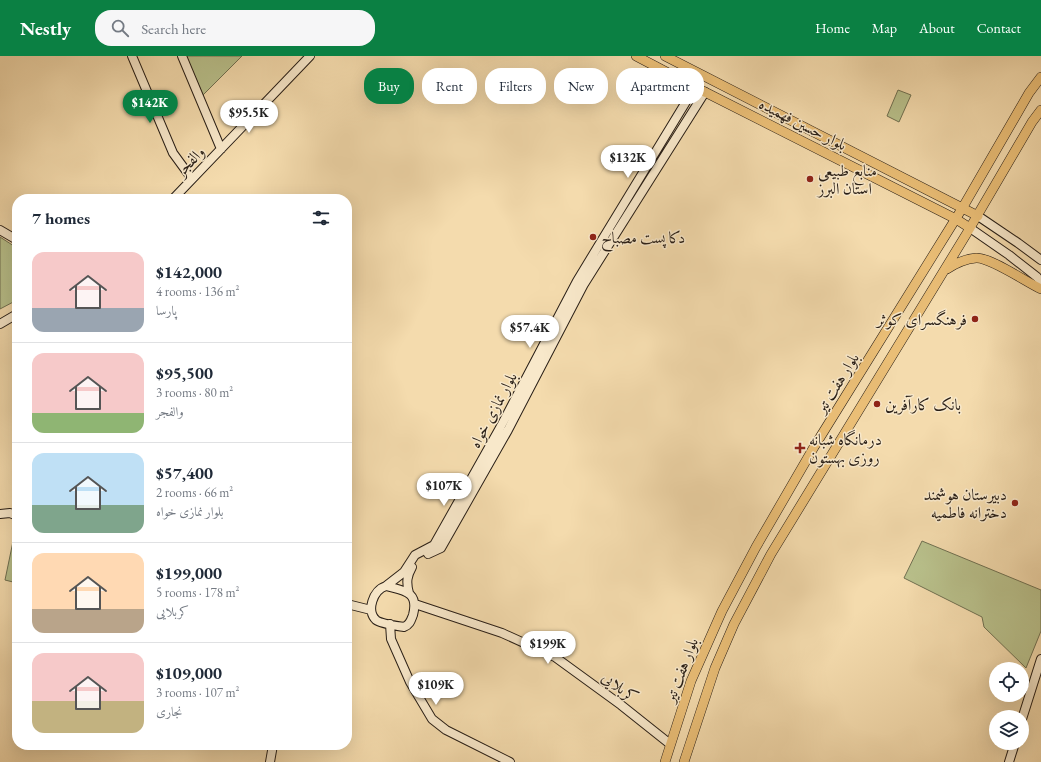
<!DOCTYPE html>
<meta charset="utf-8">
<style>
:root{--surface:#fff;--page:#f6f6f7;--text:#1f2937;--muted:#747a83;--line:#e0e1e3;--accent:#0b8043}
body{margin:0;font-family:"EB Garamond",Amiri,serif;background:var(--page);color:var(--text);height:100vh;display:flex;flex-direction:column;font-size:15px;white-space:nowrap}
*{box-sizing:border-box;margin:0}
p{font-size:13px;color:var(--muted)}
.icon{flex:none;width:22px;height:22px;fill:none;stroke:currentColor;stroke-width:2;stroke-linecap:round;stroke-linejoin:round}
.map{position:relative;flex:1;overflow:hidden}
.panel{position:absolute;left:12px;top:138px;width:340px;height:556px;display:flex;flex-direction:column;background:var(--surface);border-radius:16px;box-shadow:0 4px 16px #0002}
.panel>*{flex:none}
.banner{position:absolute;left:364px;top:12px;width:380px;height:36px;display:flex;gap:8px}
.fabs{position:absolute;left:989px;top:606px;display:grid;gap:8px}
.fabs a{display:grid;place-items:center;width:40px;height:40px;border-radius:50%;background:var(--surface);box-shadow:0 4px 16px #0002;font-size:20px}
.price{position:absolute;translate:-50% -34px;padding:0 9px;border-radius:14px;background:#fff;color:#222;font-size:13px;line-height:26px;filter:drop-shadow(0 1px 2px #0008)}
.price::after{content:'';position:absolute;left:50%;top:24px;width:12px;height:9px;margin-left:-6px;background:inherit;clip-path:polygon(0 0,100% 0,50% 100%)}
.price.selected{background:var(--accent);color:#fff}
ul{padding:0;list-style:none}
li{display:flex;align-items:center;gap:12px;height:100px;padding:0 20px}
li+li{border-top:1px solid var(--line)}
li span{display:grid;place-items:center;flex:none;width:112px;height:80px;border-radius:12px;color:#555}
li>.icon{margin-inline-start:auto}
span .icon{width:48px;height:48px;fill:#fffc;stroke-width:1}
li b{font-size:17px}
h2{display:flex;justify-content:space-between;align-items:center;height:48px;padding:0 20px;font-size:17px}
.tag{padding:0 14px;border-radius:16px;background:var(--surface);box-shadow:0 4px 16px #0002;font-size:14px;line-height:36px}
.tag.selected{background:var(--accent);color:#fff}
header{display:flex;align-items:center;gap:24px;box-sizing:border-box;height:56px;padding:0 20px;background:var(--accent);color:#fff}
header strong{font-size:19px}
nav{display:flex;gap:22px;margin-inline-start:auto;font-size:14px}
.search{width:280px;height:36px;background:var(--page);display:flex;align-items:center;gap:10px;box-sizing:border-box;padding:0 14px;border-radius:16px;color:var(--muted);font-size:15px}
.map>svg:first-child{display:block}
.green{fill:#b9c18c;stroke:#707051}
.lines{fill:none;stroke-linecap:round;stroke-linejoin:round}
.secondary-casing{stroke:#281e16;stroke-width:10}
.primary-casing{stroke:#281e16;stroke-width:10}
.secondary{stroke:#f8e8ca;stroke-width:8}
.primary{stroke:#eabe76;stroke-width:9}
.poi-dot{fill:#8f2418;stroke:#f8e8ca;stroke-width:1.5}
.labels{text-anchor:middle;dominant-baseline:central;stroke-width:3;stroke-linejoin:round;paint-order:stroke}
.street-label{font-size:16px;fill:#281e16;stroke:#f8e8ca}
.poi-label{font-size:16px;fill:#281e16;stroke:#f8e8ca;text-anchor:start}
</style>
<header>
<strong>Nestly</strong>
<div class="search"><svg class="icon" aria-label="search" viewBox="0 0 24 24"><circle cx="10" cy="10" r="6"/><path d="M15 15l6 6"/></svg>Search here</div>
<nav><a>Home</a><a>Map</a><a>About</a><a>Contact</a></nav>
</header>
<div class="map">
<svg width="1041" height="706" viewBox="0 0 1041 706">
<rect width="100%" height="100%" fill="#f4dbad"/>
<filter id="stains"><feTurbulence type="fractalNoise" baseFrequency=".005" numOctaves="4"/><feColorMatrix values="0 0 0 0 .2 0 0 0 0 .09 0 0 0 0 .02 0 0 0 .5 -.17"/></filter>
<radialGradient id="worn" r=".72"><stop offset=".6" stop-color="#630" stop-opacity="0"/><stop offset="1" stop-color="#630" stop-opacity=".3"/></radialGradient>
<path class="green" d="M 186,0 L 242,0 L 203,39 Z
M 898,34 L 911,39 L 899,66 L 887,60 Z
M 0,181 L 17,192 L 17,244 L 0,253 Z
M 16,471 L 17,471 L 17,527 L 5,524 Z
M 922,485 L 1041,534 L 1041,575 L 1026,612 L 984,571 L 982,561 L 904,522 Z"/>
<g class="lines">
<defs>
<path id="secondary" d="M 132,0 L 173,97 L 192,123
M 182,0 L 221,93
M 173,143 L 310,0
M 978,160 L 1018,187 L 1041,204
M 970,172 L 1009,199 L 1037,221 L 1041,226
M 0,174 L 17,184
M 0,268 L 17,258
M 0,458 L 10,457 L 17,460
M 428,498 L 441,492 L 508,374 L 584,228 L 705,36
M 386,530 L 404,516 L 415,499 L 434,489 L 501,370 L 577,225 L 695,31
M 386,530 C 404,535 419,535 413,559 C 411,564 410,569 404,571 C 398,570 381,568 376,564 C 366,555 373,534 386,530 Z
M 409,537 C 406,526 407,520 412,511
M 347,548 L 371,554
M 415,548 L 502,577 L 555,601 L 621,649 L 670,688
M 390,568 L 391,583 L 410,626 L 432,663 L 446,674 L 510,706
M 1022,663 L 1041,603
M 270,706 L 273,689
M 1009,706 L 1015,687"/>
<path id="primary" d="M 636,0 L 695,31 L 956,163 L 970,172
M 665,0 L 978,160
M 947,213 C 956,207 965,203 976,202 C 990,201 1026,226 1041,233
M 665,706 L 691,625 L 722,555 L 756,491 L 814,391 L 963,151 L 1029,37 L 1041,21
M 684,706 L 715,612 L 734,568 L 771,498 L 967,177 L 1032,66 L 1041,54"/>
</defs>
<use href="#secondary" class="secondary-casing"/>
<use href="#primary" class="primary-casing"/>
<use href="#secondary" class="secondary"/>
<use href="#primary" class="primary"/>
</g>
<g class="poi-dot">
<circle cx="810" cy="123" r="4"/>
<circle cx="593" cy="181" r="4"/>
<circle cx="975" cy="263" r="4"/>
<circle cx="877" cy="348" r="4"/>
<path d="M798 386h4v4h4v4h-4v4h-4v-4h-4v-4h4z"/>
<circle cx="1015" cy="447" r="4"/>
</g>
<g class="labels">
<g class="street-label">
<text transform="translate(803 68) rotate(27)">بلوار حسین فهمیده</text>
<text transform="translate(190 105) rotate(-46)">والفجر</text>
<text transform="translate(837 327) rotate(-58)">بلوار هفت تیر</text>
<text transform="translate(493 354) rotate(-62)">بلوار نمازی خواه</text>
<text transform="translate(681 614) rotate(-69)">بلوار هفت تیر</text>
<text transform="translate(620 631) rotate(37)">کربلایی</text>
</g>
<g class="poi-label">
<text x="818" y="114">منابع طبیعی<tspan x="818" dy="18">استان البرز</tspan></text>
<text x="601" y="181">دکا پست مصباح</text>
<text x="967" y="263" text-anchor="end">فرهنگسرای کوثر</text>
<text x="885" y="348">بانک کارآفرین</text>
<text x="809" y="383">درمانگاه شبانه<tspan x="809" dy="18">روزی بهستون</tspan></text>
<text x="1007" y="438" text-anchor="end">دبیرستان هوشمند<tspan x="1007" dy="18">دخترانه فاطمیه</tspan></text>
</g>
</g>
<rect width="100%" height="100%" filter="url(#stains)"/>
<rect width="100%" height="100%" fill="url(#worn)"/>
</svg>
<div class="fabs">
<a><svg class="icon" aria-label="locate" viewBox="0 0 24 24"><circle cx="12" cy="12" r="6"/><path d="M12 2v4M12 18v4M2 12h4M18 12h4"/></svg></a>
<a><svg class="icon" aria-label="layers" viewBox="0 0 24 24"><path d="M12 4l9 5-9 5-9-5zM3 14l9 5 9-5"/></svg></a>
</div>
<b class="price selected" style="left:150px;top:68px">$142K</b>
<b class="price" style="left:249px;top:78px">$95.5K</b>
<b class="price" style="left:628px;top:123px">$132K</b>
<b class="price" style="left:530px;top:293px">$57.4K</b>
<b class="price" style="left:444px;top:451px">$107K</b>
<b class="price" style="left:548px;top:609px">$199K</b>
<b class="price" style="left:436px;top:650px">$109K</b>
<div class="banner">
<a class="tag selected">Buy</a>
<a class="tag">Rent</a>
<a class="tag">Filters</a>
<a class="tag">New</a>
<a class="tag">Apartment</a>
</div>
<section class="panel">
<h2>7 homes<svg class="icon" aria-label="filters" viewBox="0 0 24 24"><path d="M4 7h16M4 17h16"/><circle cx="9" cy="7" r="2"/><circle cx="15" cy="17" r="2"/></svg></h2>
<ul>
<li><span style="background:linear-gradient(#f6c9c9 70%,#9aa5b1 0)"><svg class="icon" aria-label="home" viewBox="0 0 24 24"><path d="M3 11l9-7 9 7M6 9v11h12V9"/></svg></span><div><b>$142,000</b><p>4 rooms · 136 m²</p><p>پارسا</p></div></li>
<li><span style="background:linear-gradient(#f6c9c9 75%,#8fb573 0)"><svg class="icon" aria-label="home" viewBox="0 0 24 24"><path d="M3 11l9-7 9 7M6 9v11h12V9"/></svg></span><div><b>$95,500</b><p>3 rooms · 80 m²</p><p>والفجر</p></div></li>
<li><span style="background:linear-gradient(#bfe0f5 65%,#7fa58c 0)"><svg class="icon" aria-label="home" viewBox="0 0 24 24"><path d="M3 11l9-7 9 7M6 9v11h12V9"/></svg></span><div><b>$57,400</b><p>2 rooms · 66 m²</p><p>بلوار نمازی خواه</p></div></li>
<li><span style="background:linear-gradient(#ffd9b3 70%,#b9a48a 0)"><svg class="icon" aria-label="home" viewBox="0 0 24 24"><path d="M3 11l9-7 9 7M6 9v11h12V9"/></svg></span><div><b>$199,000</b><p>5 rooms · 178 m²</p><p>کربلایی</p></div></li>
<li><span style="background:linear-gradient(#f6c9c9 60%,#c2b280 0)"><svg class="icon" aria-label="home" viewBox="0 0 24 24"><path d="M3 11l9-7 9 7M6 9v11h12V9"/></svg></span><div><b>$109,000</b><p>3 rooms · 107 m²</p><p>نجاری</p></div></li>
</ul>
</section>
</div>
